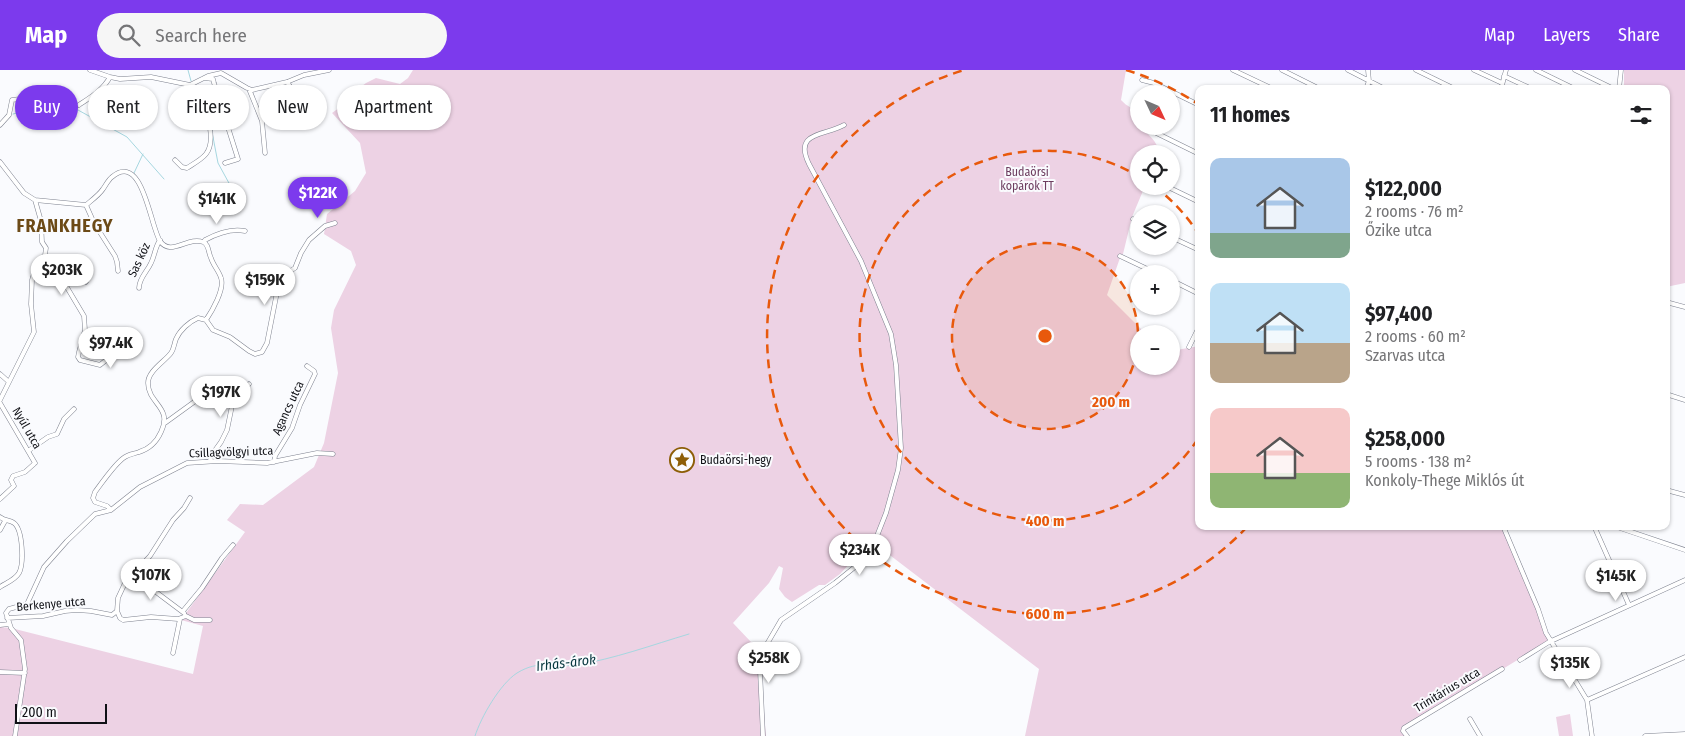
<!DOCTYPE html>
<meta charset="utf-8">
<style>
:root{--surface:#fff;--page:#f6f6f6;--text:#202124;--muted:#757577;--accent:#7c3aed}
body{margin:0;font-family:"Fira Sans Condensed",sans-serif;background:var(--page);color:var(--text);height:100vh;display:flex;flex-direction:column;font-size:19px;white-space:nowrap}
*{box-sizing:border-box;margin:0}
p{font-size:16px;color:var(--muted)}
.icon{flex:none;width:28px;height:28px;fill:none;stroke:currentColor;stroke-width:2;stroke-linecap:round;stroke-linejoin:round}
.map{position:relative;flex:1;overflow:hidden}
.side{position:absolute;left:1195px;top:15px;width:475px;height:445px;display:flex;flex-direction:column;background:var(--surface);border-radius:10px;box-shadow:0 1px 4px #0004}
.side>*{flex:none}
.hud{position:absolute;left:15px;top:15px;width:475px;height:45px;display:flex;gap:10px}
.needle{width:32px;rotate:134deg}
.buttons{position:absolute;left:1130px;top:15px;display:grid;gap:10px}
.buttons a{display:grid;place-items:center;width:50px;height:50px;border-radius:50%;background:var(--surface);box-shadow:0 1px 4px #0004;font-size:25px}
.scale{position:absolute;left:15px;bottom:12px;width:92px;box-sizing:border-box;padding-left:5px;border:2px solid #101116;border-top:0;font-size:14px;line-height:18px;white-space:nowrap;color:#101116;-webkit-text-stroke:4px #fafbfe;paint-order:stroke}
.price{position:absolute;translate:-50% -42px;padding:0 11px;border-radius:18px;background:#fff;color:#222;font-size:16px;line-height:32px;filter:drop-shadow(0 1px 2px #0008)}
.price::after{content:'';position:absolute;left:50%;top:30px;width:15px;height:11px;margin-left:-8px;background:inherit;clip-path:polygon(0 0,100% 0,50% 100%)}
.price.active{background:var(--accent);color:#fff}
ul{padding:0;list-style:none}
li{display:flex;align-items:center;gap:15px;height:125px;padding:0 15px}
li span{display:grid;place-items:center;flex:none;width:140px;height:100px;border-radius:10px;color:#555}
li>.icon{margin-inline-start:auto}
span .icon{width:60px;height:60px;fill:#fffc;stroke-width:1}
li b{font-size:21px}
h2{display:flex;justify-content:space-between;align-items:center;height:60px;padding:0 15px;font-size:21px}
.pill{padding:0 18px;border-radius:22px;background:var(--surface);box-shadow:0 1px 4px #0004;font-size:18px;line-height:45px}
.pill.active{background:var(--accent);color:#fff}
header{display:flex;align-items:center;gap:30px;box-sizing:border-box;height:70px;padding:0 25px;background:var(--accent);color:#fff}
header strong{font-size:24px}
nav{display:flex;gap:28px;margin-inline-start:auto;font-size:18px}
.search{width:350px;height:45px;background:var(--page);display:flex;align-items:center;gap:12px;box-sizing:border-box;padding:0 18px;border-radius:28px;color:var(--muted);font-size:19px}
.map>svg:first-child{display:block}
.green{fill:#edd2e4}
.lines{fill:none;stroke-linecap:round;stroke-linejoin:round}
.stream{stroke:#a6d7e0;stroke-width:1}
.street-casing{stroke:#7e828f;stroke-width:5}
.street{stroke:#fff;stroke-width:4}
.ring{fill:none;stroke:#e8590c;stroke-width:2.5;stroke-dasharray:9 6}
.labels{text-anchor:middle;dominant-baseline:central;stroke-width:4;stroke-linejoin:round;paint-order:stroke}
.park-label{font-size:12px;fill:#6d3d5f;stroke:#fafbfe}
.street-label{font-size:12px;fill:#101116;stroke:#fafbfe}
.poi-label{font-size:12px;fill:#101116;stroke:#fafbfe;text-anchor:start}
.water-label{font-size:14px;font-style:italic;fill:#07373f;stroke:#fafbfe}
.district-label{font-size:18px;font-weight:bold;letter-spacing:1px;fill:#6c4a17;stroke:#fafbfe}
.centre{fill:#e8590c;stroke:#fafbfe;stroke-width:2.5}
.ring-label{font-size:15px;text-anchor:middle;font-weight:bold;fill:#e8590c;stroke:#fafbfe;stroke-width:4;stroke-linejoin:round;paint-order:stroke}
</style>
<header>
<strong>Map</strong>
<div class="search"><svg class="icon" aria-label="search" viewBox="0 0 24 24"><circle cx="10" cy="10" r="6"/><path d="M15 15l6 6"/></svg>Search here</div>
<nav><a>Map</a><a>Layers</a><a>Share</a></nav>
</header>
<div class="map">
<svg width="1685" height="666" viewBox="0 0 1685 666">
<rect width="100%" height="100%" fill="#fafbfe"/>
<path class="green" d="M 413,0 L 1126,0 L 1121,30 C 1134,44 1137,32 1139,56 L 1141,56 C 1148,66 1159,71 1158,84 L 1139,84 L 1139,116 L 1145,116 L 1132,147 L 1123,184 L 1121,185 L 1107,225 L 1146,264 L 1139,264 L 1139,296 L 1171,296 L 1171,281 L 1199,276 L 1199,456 L 1503,456 L 1550,570 L 1405,659 L 1409,666 L 1025,666 L 1039,599 L 874,473 L 863,468 L 853,490 L 840,504 L 825,515 L 819,515 L 792,532 L 785,527 L 779,519 L 783,498 L 779,496 L 769,513 L 733,553 L 751,572 L 771,572 C 758,600 764,637 766,666 L 0,666 L 0,557 L 11,558 L 193,604 L 203,556 L 181,550 L 245,462 L 227,450 L 240,434 L 263,435 L 314,397 L 324,373 L 338,303 L 331,258 L 334,240 L 356,195 L 351,181 L 324,164 L 327,144 L 355,121 L 366,103 L 360,73 L 332,43 L 343,35 L 354,22 L 366,13 L 376,8 L 400,14 L 408,8 Z
M 1624,0 L 1685,0 L 1685,213 L 1666,217 L 1666,19 L 1624,19 Z
M 1570,644 L 1573,666 L 1559,666 L 1556,647 Z"/>
<g class="lines">
<path class="stream" d="M 188,0 L 191,11
M 13,44 L 38,38 L 65,37 L 78,40 L 127,67 L 164,109
M 210,50 L 212,61
M 212,62 L 218,93 L 236,126
M 134,103 L 143,84
M 475,666 C 481,647 500,614 517,603 C 540,589 553,598 576,595 C 614,589 652,575 689,564"/>
<defs>
<path id="street" d="M 90,0 L 110,7 L 120,9 L 151,7 L 190,15 L 208,6 L 221,3 L 247,18 L 252,20 L 287,12 L 304,5 L 329,0
M 1233,0 L 1273,19
M 1282,0 L 1320,19
M 1348,0 L 1385,19
M 1416,0 L 1455,19
M 1474,0 L 1502,13
M 1536,0 L 1575,19
M 1575,0 L 1614,19
M 1504,6 L 1532,19
M 204,8 L 213,9 L 214,13 L 238,89 L 225,93
M 1142,10 L 1154,13 L 1199,35
M 287,12 L 295,24
M 249,19 L 262,51 L 265,83
M 1366,19 L 1369,11 L 1368,0
M 1501,19 L 1506,0
M 1619,19 L 1621,0
M 95,25 L 111,38
M 79,35 C 91,27 103,20 110,7
M 0,55 L 9,45 L 12,30 L 28,28
M 1142,56 L 1199,84
M 175,90 L 182,97 L 187,98 C 193,94 201,90 206,84 C 218,69 204,26 190,15
M 0,92 L 24,123 L 35,130 L 41,151 L 42,172 L 46,178 L 45,185 L 60,199 L 62,209 L 84,246 L 85,260 L 79,282 L 78,287 L 80,290 L 100,295 L 105,291 L 113,279
M 1166,116 L 1199,132
M 35,130 L 86,135 C 92,130 99,125 103,119 C 106,115 108,110 112,107 C 143,81 150,156 160,171 C 171,187 188,166 203,172 C 209,174 208,182 211,188 C 213,195 219,201 221,208 C 225,219 212,241 206,250
M 86,135 L 94,153 L 115,186 L 117,192 L 118,201
M 1133,149 L 1139,152
M 1171,167 L 1199,180
M 204,172 L 205,170 C 216,164 231,158 245,161
M 1120,186 L 1158,204
M 60,199 L 67,200 L 86,212
M 1171,210 L 1199,224
M 139,218 C 139,208 147,202 151,193 C 155,185 155,177 160,170
M 1666,232 L 1685,237
M 206,250 L 213,260 L 230,267 L 249,281 L 255,284 L 262,282 L 267,273 L 278,217 L 287,203 L 295,198 L 301,183 L 309,170 L 325,156 L 335,153
M 1189,277 L 1199,257
M 0,304 L 9,312
M 1666,324 L 1685,330
M 0,330 L 34,262 L 31,234 L 32,210 L 37,193 L 45,185
M 0,333 L 35,393
M 165,353 L 194,332 L 204,320
M 28,381 L 48,367 L 57,364 L 64,349 L 74,339
M 210,391 L 211,386 L 221,372 L 227,360 L 233,331 L 249,314
M 274,392 L 275,386 L 292,358 L 300,335 L 315,304 L 314,301 L 307,296
M 1666,420 L 1685,425
M 0,429 L 14,416 L 11,410 L 13,406 L 25,402 L 34,394
M 111,440 L 140,417 L 187,393 L 218,391 L 267,393 L 317,383 L 333,384
M 0,447 C 5,451 10,450 14,453 C 23,460 24,494 19,503 C 15,510 6,513 0,517
M 1503,456 L 1538,539 L 1546,563 L 1587,630 L 1592,666
M 1594,456 L 1629,535
M 1614,456 L 1685,480
M 0,460 L 5,451
M 132,504 L 184,543
M 117,541 L 118,528 L 125,513 L 150,486 L 173,450 L 184,438 L 190,428
M 183,541 L 202,518 L 222,488 L 233,475
M 7,548 L 43,546 L 65,541 L 77,540 L 91,541 L 112,545 L 117,541 L 120,548 L 123,550 L 151,547 L 178,549 L 186,546 L 194,550 L 210,550
M 0,555 L 9,554
M 173,583 L 180,549
M 1520,590 L 1549,572 L 1685,510
M 0,602 L 25,603
M 1587,630 L 1685,587
M 1470,649 L 1480,666
M 15,666 L 25,599 L 21,570 L 11,558 L 6,543 L 9,539 L 27,534 L 44,497 L 67,471 L 95,444 L 111,440 L 107,436 L 95,432 L 93,428 L 95,422 C 101,414 116,392 125,387 C 129,384 134,384 139,382 C 149,379 157,371 161,362 C 173,337 148,334 148,313 C 148,301 164,292 171,283 C 174,279 174,274 176,269 C 180,260 189,252 198,248 L 206,250
M 763,666 L 760,600 L 767,574 L 781,550 L 835,513 L 861,492 L 875,471 L 886,443 L 898,400 L 901,378 L 896,295 L 891,264 L 861,191 L 809,94 C 793,61 825,66 844,55
M 1407,666 L 1403,661 L 1404,658 L 1502,599
M 1645,666 L 1685,664"/>
</defs>
<use href="#street" class="street-casing"/>
<use href="#street" class="street"/>
</g>
<circle cx="1045" cy="266" r="93" fill="#e8590c" fill-opacity=".12"/>
<g class="ring">
<circle cx="1045" cy="266" r="93"/>
<path d="M1198 369A185 185 0 1 1 1138 106M1154 116A185 185 0 0 1 1198 163"/>
<path d="M1247 457A278 278 0 1 1 964 0M1126 0A278 278 0 0 1 1198 34"/>
</g>
<defs>
<symbol id="sight-ring" viewBox="-11 -11 22 22"><circle r="9.5" fill="#fafbfe" stroke="#8d5e07" stroke-width="1.5"/><path d="M0-6L1.8-2.2L6-1.7L2.9 1.2L3.7 5.4L0 3.3L-3.7 5.4L-2.9 1.2L-6-1.7L-1.8-2.2Z" fill="#8d5e07"/></symbol>
</defs>
<g fill-rule="evenodd">
<use href="#sight-ring" x="668" y="376" width="28" height="28"/>
</g>
<g class="labels">
<g class="park-label">
<text x="1027" y="102">Budaörsi<tspan x="1027" dy="14">kopárok TT</tspan></text>
</g>
<g class="street-label">
<text transform="translate(139 190) rotate(-65)">Sas köz</text>
<text transform="translate(288 338) rotate(-65)">Agancs utca</text>
<text transform="translate(27 358) rotate(60)">Nyúl utca</text>
<text transform="translate(231 382) rotate(-2)">Csillagvölgyi utca</text>
<text transform="translate(51 534) rotate(-5)">Berkenye utca</text>
<text transform="translate(1447 620) rotate(-31)">Trinitárius utca</text>
</g>
<g class="poi-label">
<text x="700" y="390">Budaörsi-hegy</text>
</g>
<g class="water-label">
<text transform="translate(566 593) rotate(-7)">Irhás-árok</text>
</g>
<g class="district-label">
<text x="65" y="156">FRANKHEGY</text>
</g>
</g>
<circle cx="1045" cy="266" r="8" class="centre"/>
<g class="ring-label">
<text x="1111" y="337">200 m</text>
<text x="1045" y="456">400 m</text>
<text x="1045" y="549">600 m</text>
</g>
</svg>
<div class="buttons">
<a><svg class="needle" viewBox="-14 -14 28 28"><path d="M0-13l5 13h-10z" fill="#e53935"/><path d="M0 13l5-13h-10z" fill="#757577"/></svg></a>
<a><svg class="icon" aria-label="locate" viewBox="0 0 24 24"><circle cx="12" cy="12" r="6"/><path d="M12 2v4M12 18v4M2 12h4M18 12h4"/></svg></a>
<a><svg class="icon" aria-label="layers" viewBox="0 0 24 24"><path d="M12 4l9 5-9 5-9-5zM3 14l9 5 9-5"/></svg></a>
<a>+</a>
<a>−</a>
</div>
<div class="scale">200 m</div>
<b class="price active" style="left:318px;top:149px">$122K</b>
<b class="price" style="left:217px;top:155px">$141K</b>
<b class="price" style="left:62px;top:226px">$203K</b>
<b class="price" style="left:265px;top:236px">$159K</b>
<b class="price" style="left:111px;top:299px">$97.4K</b>
<b class="price" style="left:221px;top:348px">$197K</b>
<b class="price" style="left:860px;top:506px">$234K</b>
<b class="price" style="left:151px;top:531px">$107K</b>
<b class="price" style="left:1616px;top:532px">$145K</b>
<b class="price" style="left:769px;top:614px">$258K</b>
<b class="price" style="left:1570px;top:619px">$135K</b>
<div class="hud">
<a class="pill active">Buy</a>
<a class="pill">Rent</a>
<a class="pill">Filters</a>
<a class="pill">New</a>
<a class="pill">Apartment</a>
</div>
<section class="side">
<h2>11 homes<svg class="icon" aria-label="filters" viewBox="0 0 24 24"><path d="M4 7h16M4 17h16"/><circle cx="9" cy="7" r="2"/><circle cx="15" cy="17" r="2"/></svg></h2>
<ul>
<li><span style="background:linear-gradient(#a9c7e8 75%,#7fa58c 0)"><svg class="icon" aria-label="home" viewBox="0 0 24 24"><path d="M3 11l9-7 9 7M6 9v11h12V9"/></svg></span><div><b>$122,000</b><p>2 rooms · 76 m²</p><p>Őzike utca</p></div></li>
<li><span style="background:linear-gradient(#bfe0f5 60%,#b9a48a 0)"><svg class="icon" aria-label="home" viewBox="0 0 24 24"><path d="M3 11l9-7 9 7M6 9v11h12V9"/></svg></span><div><b>$97,400</b><p>2 rooms · 60 m²</p><p>Szarvas utca</p></div></li>
<li><span style="background:linear-gradient(#f6c9c9 65%,#8fb573 0)"><svg class="icon" aria-label="home" viewBox="0 0 24 24"><path d="M3 11l9-7 9 7M6 9v11h12V9"/></svg></span><div><b>$258,000</b><p>5 rooms · 138 m²</p><p>Konkoly-Thege Miklós út</p></div></li>
</ul>
</section>
</div>
